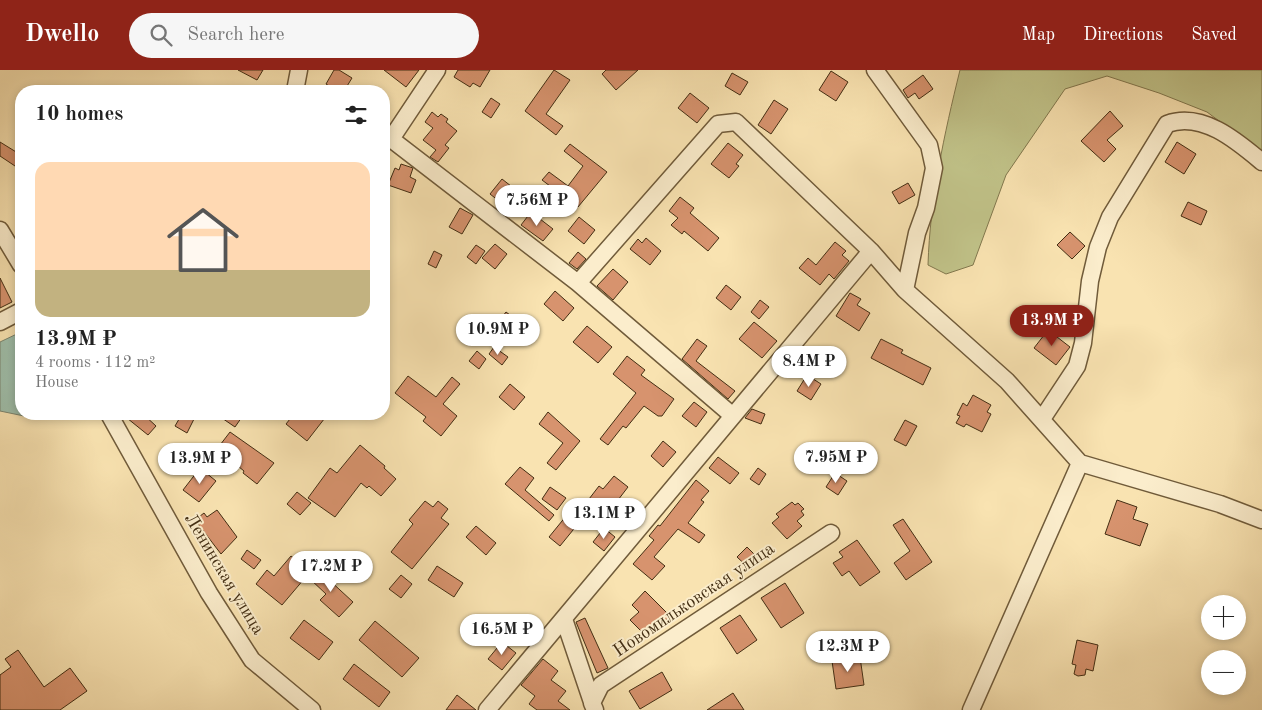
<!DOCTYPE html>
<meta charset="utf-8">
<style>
:root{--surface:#fff;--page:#f6f6f6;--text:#222;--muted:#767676;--line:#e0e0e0;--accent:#8f2418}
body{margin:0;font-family:"Old Standard TT",serif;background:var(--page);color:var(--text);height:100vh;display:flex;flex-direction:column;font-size:19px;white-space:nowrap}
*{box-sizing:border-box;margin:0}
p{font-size:16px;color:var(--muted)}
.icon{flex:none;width:28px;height:28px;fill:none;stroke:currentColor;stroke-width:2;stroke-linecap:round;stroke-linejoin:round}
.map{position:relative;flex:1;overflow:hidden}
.panel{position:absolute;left:15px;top:15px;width:375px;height:335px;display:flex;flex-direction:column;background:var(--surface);border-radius:20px;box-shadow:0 2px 8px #0003}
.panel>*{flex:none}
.buttons{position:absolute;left:1201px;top:525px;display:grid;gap:10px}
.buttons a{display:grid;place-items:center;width:45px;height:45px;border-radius:50%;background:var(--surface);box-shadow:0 2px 8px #0003;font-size:25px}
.price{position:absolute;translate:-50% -42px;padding:0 11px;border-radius:18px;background:#fff;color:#222;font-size:16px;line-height:32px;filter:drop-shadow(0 1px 2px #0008)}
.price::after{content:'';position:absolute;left:50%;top:30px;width:15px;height:11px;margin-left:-8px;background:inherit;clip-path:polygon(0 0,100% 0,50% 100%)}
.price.active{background:var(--accent);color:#fff}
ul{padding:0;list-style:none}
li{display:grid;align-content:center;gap:10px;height:265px;padding:0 20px}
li+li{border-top:1px solid var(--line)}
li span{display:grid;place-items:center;height:155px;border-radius:15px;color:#555}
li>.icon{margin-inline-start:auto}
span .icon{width:90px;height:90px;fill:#fffc;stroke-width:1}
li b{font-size:21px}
h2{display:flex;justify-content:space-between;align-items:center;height:60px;padding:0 20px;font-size:21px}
header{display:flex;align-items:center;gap:30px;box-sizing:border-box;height:70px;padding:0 25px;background:var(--accent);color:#fff}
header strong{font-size:24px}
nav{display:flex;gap:28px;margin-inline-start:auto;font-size:18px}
.search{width:350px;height:45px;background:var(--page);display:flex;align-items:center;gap:12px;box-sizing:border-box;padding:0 18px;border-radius:28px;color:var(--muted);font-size:19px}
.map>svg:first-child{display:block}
.green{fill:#c1c389;stroke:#82784e}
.water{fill:#9ebeaa;stroke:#7a846e}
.building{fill:#d7936e;stroke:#432e13}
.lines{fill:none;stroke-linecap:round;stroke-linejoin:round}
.minor-casing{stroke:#705b3a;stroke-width:19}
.minor{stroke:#fbedcc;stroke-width:16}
.labels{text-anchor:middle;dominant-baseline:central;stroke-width:4;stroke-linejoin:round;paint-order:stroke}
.street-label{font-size:18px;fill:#432e13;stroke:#fbedcc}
</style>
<header>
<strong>Dwello</strong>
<div class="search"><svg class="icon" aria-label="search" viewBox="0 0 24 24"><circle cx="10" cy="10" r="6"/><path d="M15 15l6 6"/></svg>Search here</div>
<nav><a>Map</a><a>Directions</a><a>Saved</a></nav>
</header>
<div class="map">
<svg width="1262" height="640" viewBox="0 0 1262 640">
<rect width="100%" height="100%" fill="#f9e3b1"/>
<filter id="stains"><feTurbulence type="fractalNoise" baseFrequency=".004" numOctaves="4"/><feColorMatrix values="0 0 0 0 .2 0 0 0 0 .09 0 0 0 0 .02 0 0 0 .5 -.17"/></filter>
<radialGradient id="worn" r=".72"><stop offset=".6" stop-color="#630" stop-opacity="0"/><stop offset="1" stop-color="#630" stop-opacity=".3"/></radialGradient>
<path class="green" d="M 960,0 L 1262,0 L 1262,83 L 1207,42 L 1159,23 L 1107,6 L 1065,19 L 1006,105 L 973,195 L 946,204 L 928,195 C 930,129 944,65 960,0 Z"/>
<path class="water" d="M 21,262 L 21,344 L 30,344 L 24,346 L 0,341 L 0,272 Z"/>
<path class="building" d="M 238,0 L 263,0 L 257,10 Z
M 334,0 L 339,0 L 352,8 L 344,21 L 337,21 L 326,14 Z
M 384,0 L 419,0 L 406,17 Z
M 458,0 L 490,0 L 480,17 L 473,13 L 470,17 L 454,7 Z
M 554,0 L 570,10 L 546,44 L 563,56 L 556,65 L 525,41 Z
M 606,0 L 638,0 L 616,20 L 602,4 Z
M 831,1 L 848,12 L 836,31 L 819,20 Z
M 732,3 L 748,12 L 740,25 L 725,16 Z
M 923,5 L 933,19 L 919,29 L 915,23 L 908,28 L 903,20 Z
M 690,23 L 709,38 L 697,53 L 678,38 Z
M 491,28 L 500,34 L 491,48 L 482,42 Z
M 774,30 L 788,39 L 771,64 L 758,55 Z
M 1110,41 L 1123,56 L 1107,70 L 1116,79 L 1104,92 L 1081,71 Z
M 432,42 L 438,47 L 441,44 L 448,49 L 446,52 L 457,61 L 445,75 L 449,78 L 438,92 L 430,87 L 436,80 L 423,70 L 433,58 L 425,52 Z
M 0,72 L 21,85 L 21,100 L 0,86 Z
M 1177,72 L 1196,84 L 1184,104 L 1165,92 Z
M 728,73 L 743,85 L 736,94 L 739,96 L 729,108 L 711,94 Z
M 570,74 L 607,102 L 578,137 L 542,110 L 549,102 L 568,116 L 583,96 L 564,81 Z
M 401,94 L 413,98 L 410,107 L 416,110 L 411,123 L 388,115 L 395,98 L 399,100 Z
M 502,109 L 516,120 L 504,135 L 490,124 Z
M 908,113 L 915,125 L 899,134 L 892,122 Z
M 680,127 L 694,138 L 690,143 L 719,168 L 708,181 L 684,161 L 682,164 L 671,155 L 678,148 L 669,141 Z
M 1188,132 L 1207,141 L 1201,155 L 1181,146 Z
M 460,138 L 473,145 L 462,164 L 449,157 Z
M 531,142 L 553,159 L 543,171 L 521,155 Z
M 579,147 L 595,160 L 584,174 L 568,161 Z
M 1070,162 L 1085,176 L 1072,189 L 1057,175 Z
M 646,168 L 661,181 L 650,195 L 630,179 L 638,169 L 642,173 Z
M 835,172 L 846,181 L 842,185 L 849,191 L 834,209 L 829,204 L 820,215 L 799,198 L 808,188 L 816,195 Z
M 495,174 L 507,184 L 495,199 L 482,188 Z
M 476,175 L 485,181 L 476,194 L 467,187 Z
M 434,181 L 442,185 L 436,198 L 428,194 Z
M 578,182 L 586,189 L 577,199 L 569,193 Z
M 613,199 L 628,212 L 613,230 L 597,216 Z
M 0,208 L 12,232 L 0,238 Z
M 726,215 L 741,227 L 731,240 L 716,228 Z
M 555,221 L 574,238 L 563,251 L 544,234 Z
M 850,223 L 861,229 L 857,235 L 870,243 L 859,261 L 836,246 Z
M 760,230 L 769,237 L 759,249 L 751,242 Z
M 506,242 L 519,252 L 509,265 L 496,255 Z
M 754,252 L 777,271 L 762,288 L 739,269 Z
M 587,256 L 612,277 L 598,293 L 573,272 Z
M 1048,260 L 1070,277 L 1056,295 L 1034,278 Z
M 697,269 L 707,276 L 696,291 L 735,321 L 728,329 L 682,289 Z
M 881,269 L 903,280 L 901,283 L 931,298 L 923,315 L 871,288 Z
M 494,277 L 508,287 L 502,295 L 489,284 Z
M 477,281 L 486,289 L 479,299 L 469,291 Z
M 627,286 L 645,300 L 641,305 L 674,329 L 662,346 L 658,346 L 644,336 L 626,358 L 623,356 L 608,375 L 600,369 L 636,323 L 613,304 Z
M 807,305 L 821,314 L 811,330 L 797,321 Z
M 408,306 L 436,327 L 452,307 L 460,314 L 443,334 L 457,346 L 441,366 L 423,351 L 426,347 L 395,323 Z
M 510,314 L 525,327 L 514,340 L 499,327 Z
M 973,325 L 991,335 L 987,342 L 991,344 L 982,362 L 966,354 L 964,357 L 956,353 L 960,346 L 957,345 L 963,333 L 967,336 Z
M 694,332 L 707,342 L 696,357 L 682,346 Z
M 752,339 L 765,344 L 761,354 L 745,348 Z
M 548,342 L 580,371 L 556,400 L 547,393 L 563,373 L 539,354 Z
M 122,344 L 143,344 L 156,356 L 148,365 Z
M 182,344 L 194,349 L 187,363 L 175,356 Z
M 216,344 L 244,344 L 235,357 Z
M 294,344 L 328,344 L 307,371 L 286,354 Z
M 905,350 L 917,356 L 906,376 L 894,370 Z
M 230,362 L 274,393 L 257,414 L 243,403 L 244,401 L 217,379 Z
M 663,371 L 676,382 L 663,397 L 651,386 Z
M 360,375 L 385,396 L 384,398 L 396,409 L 381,426 L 369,416 L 367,418 L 361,413 L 335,447 L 308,428 L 330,398 L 337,403 Z
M 199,377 L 211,386 L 203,397 L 190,388 Z
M 718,387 L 739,403 L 730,414 L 709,398 Z
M 520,397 L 534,408 L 525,420 L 554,445 L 549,451 L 505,414 Z
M 200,398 L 216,411 L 199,432 L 183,420 Z
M 758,398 L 766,404 L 759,415 L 750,409 Z
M 835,403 L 847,411 L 838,425 L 826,417 Z
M 614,406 L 628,417 L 618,430 L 622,434 L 609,452 L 589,437 L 593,432 L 589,429 L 599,416 L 603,419 Z
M 696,410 L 709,421 L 701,430 L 704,432 L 688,453 L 705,465 L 699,473 L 678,459 L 654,487 L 665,496 L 652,510 L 633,494 L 654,470 L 649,466 L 658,455 L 660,456 Z
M 550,417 L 566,428 L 557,440 L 542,429 Z
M 297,422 L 311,433 L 300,445 L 287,434 Z
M 1117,430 L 1137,437 L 1133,449 L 1148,454 L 1140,476 L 1105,464 Z
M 425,431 L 433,437 L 438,431 L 448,439 L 441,448 L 449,454 L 412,499 L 391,482 L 413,454 L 409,450 Z
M 792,432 L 795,435 L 798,433 L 804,439 L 801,441 L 804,445 L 797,451 L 802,456 L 787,469 L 772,453 L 779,447 L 776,444 Z
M 217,440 L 237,467 L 221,484 L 195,450 L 204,443 L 207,447 Z
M 571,440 L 582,449 L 560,476 L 549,467 Z
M 903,449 L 932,492 L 906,510 L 894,493 L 910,481 L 893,455 Z
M 476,456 L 496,473 L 486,485 L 466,467 Z
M 604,458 L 615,467 L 604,481 L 593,472 Z
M 857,470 L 880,502 L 860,516 L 849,501 L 842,506 L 833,493 L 843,487 L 839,482 Z
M 747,477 L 760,490 L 751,500 L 737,487 Z
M 247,480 L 261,490 L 254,499 L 241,489 Z
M 291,486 L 310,502 L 282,535 L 256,514 L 267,500 L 274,506 Z
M 437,496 L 463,513 L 454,527 L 428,510 Z
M 321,497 L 329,505 L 327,508 L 353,532 L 339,547 L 320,530 L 326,524 L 310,509 Z
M 401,505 L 412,514 L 401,528 L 389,519 Z
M 785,513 L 804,543 L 781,558 L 761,528 Z
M 645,521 L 670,546 L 648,568 L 630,550 L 639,542 L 632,535 Z
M 740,545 L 757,570 L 737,584 L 720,558 Z
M 585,548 L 608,598 L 597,603 L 576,552 Z
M 304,550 L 333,572 L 319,590 L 290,568 Z
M 375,551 L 419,588 L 402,607 L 359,570 Z
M 1077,570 L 1098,575 L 1093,601 L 1086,599 L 1085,605 L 1078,606 L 1074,604 L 1076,595 L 1072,594 Z
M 502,572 L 516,583 L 502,600 L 488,589 Z
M 18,580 L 44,617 L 70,598 L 87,621 L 60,640 L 0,640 L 0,605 L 11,597 L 5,589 Z
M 860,587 L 864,615 L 836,619 L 832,591 Z
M 543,589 L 558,601 L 551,610 L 566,621 L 558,631 L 570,640 L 537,640 L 529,634 L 535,626 L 521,615 Z
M 354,594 L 390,622 L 379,637 L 343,609 Z
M 662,602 L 672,620 L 640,639 L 629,621 Z
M 733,623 L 744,640 L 707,640 Z
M 457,625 L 476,640 L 446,640 Z"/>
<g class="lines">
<defs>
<path id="minor" d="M 875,0 L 929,75 L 934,98 L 926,138 L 917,163 L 905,220 L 1007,311 L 1080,393 L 1220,434 L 1262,450
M 295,21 L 299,0
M 384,66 L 391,69 L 578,213 L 733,346
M 391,69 L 437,0
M 0,160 L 21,195
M 578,213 L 718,54 L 736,52 L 871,181 L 905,220
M 0,252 L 21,241
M 109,344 L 209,523 L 252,590 L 312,640
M 1042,349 L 1077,296 L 1083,273 L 1090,211 L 1098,177 L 1110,147 L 1167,54 C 1202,41 1237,71 1262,92
M 564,549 L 594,638
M 487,640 L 871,181
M 595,640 L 592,633 L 601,615 L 831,463
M 971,640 L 1080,393"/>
</defs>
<use href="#minor" class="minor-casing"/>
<use href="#minor" class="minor"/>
</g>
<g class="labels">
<g class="street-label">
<text transform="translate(224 504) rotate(59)">Ленинская улица</text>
<text transform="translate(694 530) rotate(-34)">Новомильковская улица</text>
</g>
</g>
<rect width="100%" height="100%" filter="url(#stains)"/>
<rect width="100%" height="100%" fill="url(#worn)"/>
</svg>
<div class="buttons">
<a>+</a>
<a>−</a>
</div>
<b class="price" style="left:537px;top:157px">7.56M ₽</b>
<b class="price active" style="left:1052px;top:277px">13.9M ₽</b>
<b class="price" style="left:498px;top:286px">10.9M ₽</b>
<b class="price" style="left:809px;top:318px">8.4M ₽</b>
<b class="price" style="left:836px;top:414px">7.95M ₽</b>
<b class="price" style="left:200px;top:415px">13.9M ₽</b>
<b class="price" style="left:604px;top:470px">13.1M ₽</b>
<b class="price" style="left:331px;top:523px">17.2M ₽</b>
<b class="price" style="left:502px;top:586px">16.5M ₽</b>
<b class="price" style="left:848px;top:603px">12.3M ₽</b>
<section class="panel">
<h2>10 homes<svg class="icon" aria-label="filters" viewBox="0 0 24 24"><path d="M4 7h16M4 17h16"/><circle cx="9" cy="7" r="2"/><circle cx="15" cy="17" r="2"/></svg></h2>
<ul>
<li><span style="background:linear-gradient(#ffd9b3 70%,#c2b280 0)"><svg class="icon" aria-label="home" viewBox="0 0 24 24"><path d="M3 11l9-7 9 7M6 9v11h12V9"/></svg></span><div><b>13.9M ₽</b><p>4 rooms · 112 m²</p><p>House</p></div></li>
</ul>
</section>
</div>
